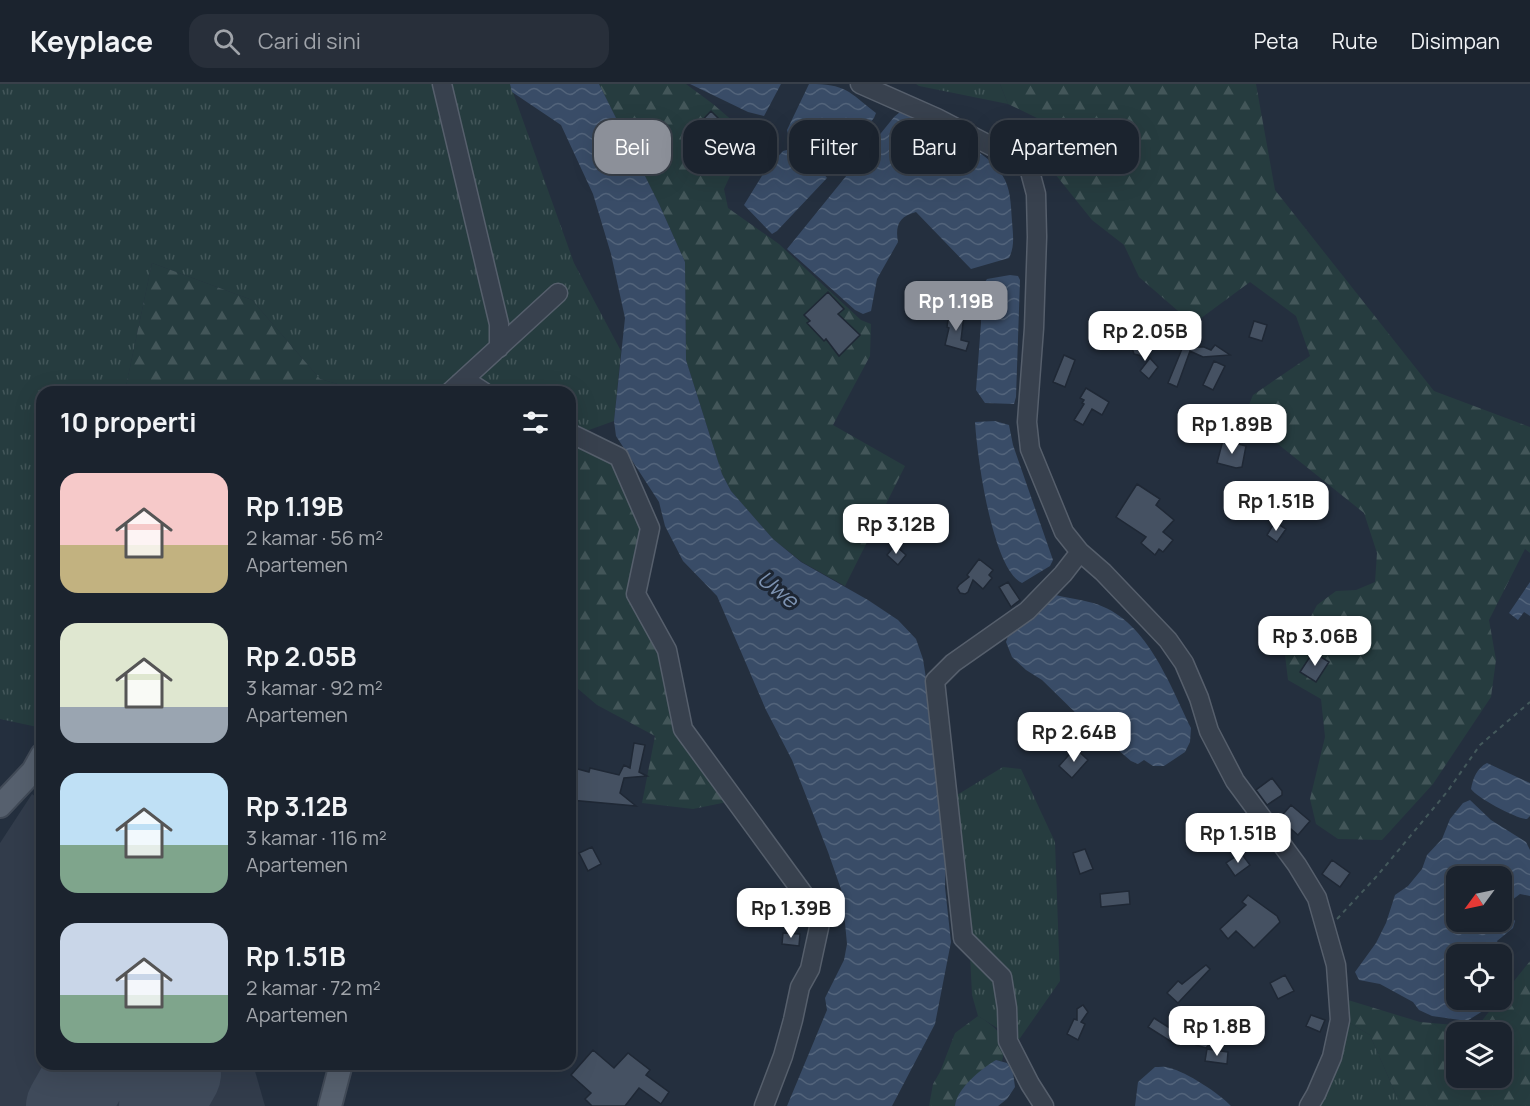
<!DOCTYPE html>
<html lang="id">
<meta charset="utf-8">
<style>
:root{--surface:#1b232e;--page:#282f3a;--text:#f1f3f6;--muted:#a0a4aa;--line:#39404a;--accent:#8c9099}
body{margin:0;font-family:Manrope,sans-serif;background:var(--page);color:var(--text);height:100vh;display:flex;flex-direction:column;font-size:22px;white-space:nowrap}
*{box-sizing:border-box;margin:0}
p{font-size:20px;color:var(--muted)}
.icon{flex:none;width:33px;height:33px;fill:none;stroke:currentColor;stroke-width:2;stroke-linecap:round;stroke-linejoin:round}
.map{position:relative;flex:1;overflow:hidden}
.details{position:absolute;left:36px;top:302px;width:540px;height:684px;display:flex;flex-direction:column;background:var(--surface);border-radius:18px;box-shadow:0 6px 24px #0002,0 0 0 2px var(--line)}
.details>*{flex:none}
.banner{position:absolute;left:594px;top:36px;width:570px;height:54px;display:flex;gap:12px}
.needle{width:39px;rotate:237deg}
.fabs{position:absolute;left:1446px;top:782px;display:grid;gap:12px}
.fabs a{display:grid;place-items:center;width:66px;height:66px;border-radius:12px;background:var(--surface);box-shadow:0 6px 24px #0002,0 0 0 2px var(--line);font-size:30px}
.price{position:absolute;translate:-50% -51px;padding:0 14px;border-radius:12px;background:#fff;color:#222;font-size:20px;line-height:39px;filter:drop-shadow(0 2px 3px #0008)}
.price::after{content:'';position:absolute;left:50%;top:36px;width:18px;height:14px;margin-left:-9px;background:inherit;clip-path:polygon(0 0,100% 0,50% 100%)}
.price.selected{background:var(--accent);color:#fff}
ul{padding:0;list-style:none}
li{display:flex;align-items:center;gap:18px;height:150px;padding:0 24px}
li span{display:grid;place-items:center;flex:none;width:168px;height:120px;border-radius:18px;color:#555}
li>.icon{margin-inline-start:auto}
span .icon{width:72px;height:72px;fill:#fffc;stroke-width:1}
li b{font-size:26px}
h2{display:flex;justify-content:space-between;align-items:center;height:72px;padding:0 24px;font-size:26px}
.pill{padding:0 21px;border-radius:18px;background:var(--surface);box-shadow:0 6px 24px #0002,0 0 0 2px var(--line);font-size:21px;line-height:54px}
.pill.selected{background:var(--accent);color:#fff}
header{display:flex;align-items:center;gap:36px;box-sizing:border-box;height:84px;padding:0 30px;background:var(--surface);border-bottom:2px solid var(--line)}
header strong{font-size:28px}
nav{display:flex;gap:33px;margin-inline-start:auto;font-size:21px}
.search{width:420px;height:54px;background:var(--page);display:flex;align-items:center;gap:15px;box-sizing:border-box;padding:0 21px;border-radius:18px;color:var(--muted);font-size:22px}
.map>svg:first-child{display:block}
.airport{fill:#323c4b}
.grass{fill:url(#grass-tufts)}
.forest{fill:url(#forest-firs);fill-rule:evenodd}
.water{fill:url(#water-waves);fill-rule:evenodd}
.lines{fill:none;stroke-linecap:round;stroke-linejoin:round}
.runway{stroke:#3f4a5a;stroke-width:84}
.building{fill:#455162;stroke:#1f2835;stroke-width:1.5}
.minor-casing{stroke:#565f6c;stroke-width:21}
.major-casing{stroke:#414a57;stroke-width:26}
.path{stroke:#44595c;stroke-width:2;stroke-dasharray:4.5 4.5;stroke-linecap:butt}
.minor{stroke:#38414e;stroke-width:18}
.major{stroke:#56606e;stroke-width:22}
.labels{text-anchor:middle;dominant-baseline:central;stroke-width:6;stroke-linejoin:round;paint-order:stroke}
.water-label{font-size:22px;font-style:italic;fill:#7c92b1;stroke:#1d2633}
</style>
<header>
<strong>Keyplace</strong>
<div class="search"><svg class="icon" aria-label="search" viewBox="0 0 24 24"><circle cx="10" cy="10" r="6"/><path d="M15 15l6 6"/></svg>Cari di sini</div>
<nav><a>Peta</a><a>Rute</a><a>Disimpan</a></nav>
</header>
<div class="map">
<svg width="1530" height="1022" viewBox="0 0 1530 1022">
<defs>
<pattern id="grass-tufts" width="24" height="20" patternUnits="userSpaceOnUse" patternTransform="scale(1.5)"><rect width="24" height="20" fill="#263c3f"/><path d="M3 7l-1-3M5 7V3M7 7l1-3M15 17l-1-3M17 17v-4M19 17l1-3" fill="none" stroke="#435659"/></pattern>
<pattern id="forest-firs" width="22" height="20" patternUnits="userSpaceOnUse" patternTransform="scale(1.5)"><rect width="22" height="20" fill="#263c3f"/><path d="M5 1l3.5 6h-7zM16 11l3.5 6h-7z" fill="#435659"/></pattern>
<pattern id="water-waves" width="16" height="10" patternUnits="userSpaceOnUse" patternTransform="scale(1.5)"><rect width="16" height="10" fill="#394c67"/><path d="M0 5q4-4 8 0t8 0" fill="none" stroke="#53647b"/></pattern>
</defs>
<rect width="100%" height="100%" fill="#242f3e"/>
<path class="airport" d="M 32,710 L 42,717 L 42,980 L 253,980 L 265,1022 L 0,1022 L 0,759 Z"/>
<path class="grass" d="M 0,0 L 510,0 L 574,179 L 621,267 L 614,337 L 575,351 L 570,362 L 570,308 L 362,307 L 320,295 L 252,216 L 152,179 L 125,307 L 42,308 L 42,644 L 0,635 Z
M 916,0 L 1000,0 L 1008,20 L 919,2 Z
M 1003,683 L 1021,685 L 1055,758 L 1060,897 L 1018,957 L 978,932 L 972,911 L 970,870 L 961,786 L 947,788 L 942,720 Z
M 1343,935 L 1370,951 L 1401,1022 L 1313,1022 Z"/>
<path class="forest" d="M 599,0 L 686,0 L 713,20 L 749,51 L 724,105 L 728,124 L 779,160 L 861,236 L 871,240 L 870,272 L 833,341 L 905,382 L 845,502 L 802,478 L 773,455 L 731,407 L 722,390 L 686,276 L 685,178 L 659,120 Z
M 1000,0 L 1256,0 L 1275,106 L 1434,307 L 1530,343 L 1530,469 L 1525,465 L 1489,536 L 1496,576 L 1491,613 L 1433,700 L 1382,756 L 1338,755 L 1316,740 L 1310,715 L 1325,653 L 1321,615 L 1288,596 L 1285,571 L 1307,540 L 1317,521 L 1336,507 L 1356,506 L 1375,498 L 1377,469 L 1364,429 L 1244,333 L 1253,311 L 1310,272 L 1296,232 L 1250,198 L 1193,240 L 1139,193 L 1124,161 L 1092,136 L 1043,75 L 1039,35 L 1008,20 Z
M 152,179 L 252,216 L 320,295 L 362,307 L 125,307 Z
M 574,351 L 619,373 L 650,444 L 636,510 L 667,566 L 683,645 L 737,716 L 693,725 L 642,719 L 655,652 L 597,621 L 570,598 L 570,362 Z
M 1530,877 L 1530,1022 L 1401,1022 L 1370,951 L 1343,935 L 1348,916 L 1420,938 L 1477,943 L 1499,915 L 1502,915 L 1502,912 ZM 1456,948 L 1502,948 L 1502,993 L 1456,993 Z
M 978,932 C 996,943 1009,953 1002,977 L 996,976 L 955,1019 L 955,1022 L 929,1022 L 933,1000 L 940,988 L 955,949 Z"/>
<path class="water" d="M 510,0 L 599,0 L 659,120 L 685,178 L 686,276 L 722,390 L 731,407 L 773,455 L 801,478 L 868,516 L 898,536 L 916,555 L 923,575 L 932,633 L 946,770 L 945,803 L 951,858 L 935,940 L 892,1022 L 787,1022 L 827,926 L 825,914 L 844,876 L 847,860 L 842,808 L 828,768 L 792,676 L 766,626 L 717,512 L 683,477 L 665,442 L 659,418 L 616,352 L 614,337 L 625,234 L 611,170 L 593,110 L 561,41 L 512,8 Z
M 690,0 L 781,0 L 764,32 L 748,28 Z
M 809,0 C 846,0 848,7 876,29 L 874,34 L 834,81 L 810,67 L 788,50 L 787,46 Z
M 900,28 L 905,28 C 933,42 992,67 1005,96 C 1011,108 1011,124 1012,137 C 1013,151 1015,162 1009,174 L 971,185 L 916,128 C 899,132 895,142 898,158 L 877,195 L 871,227 L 863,230 L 855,226 L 787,165 L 894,33 Z
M 794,64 L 816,80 L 827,94 L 777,147 L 772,150 L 744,121 L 765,87 L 783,67 Z
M 1010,191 L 1018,192 L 1020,196 L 1016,313 L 1014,320 L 985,319 L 976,306 L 981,239 L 980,205 L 987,195 Z
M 995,337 L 1009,341 L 1013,361 L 1053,476 L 1050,482 L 1022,499 C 992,485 977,371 975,338 Z
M 1530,498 L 1530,532 L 1524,528 L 1518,536 L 1509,529 Z
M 1052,510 C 1065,514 1080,515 1093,519 C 1146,534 1169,599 1191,644 L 1190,658 L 1185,668 L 1164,682 L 1153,682 L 1144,676 L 1138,680 L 1131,677 L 1085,638 L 1042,596 L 1026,586 L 1012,573 L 1006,558 L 1008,552 L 1035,522 Z
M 1487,679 L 1530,699 L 1530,732 L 1527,735 C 1516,735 1476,713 1471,705 C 1473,694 1477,684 1487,679 Z
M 1470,716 L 1491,736 L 1526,758 L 1530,766 L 1530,812 L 1520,810 L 1508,819 L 1505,824 L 1515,837 L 1513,844 L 1497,857 L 1500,863 L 1512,870 L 1511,877 L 1502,893 L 1502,870 L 1456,870 L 1456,915 L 1489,915 L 1486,925 L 1467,937 L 1432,932 L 1419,926 L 1413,918 L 1380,900 L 1359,896 L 1355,888 L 1376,859 L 1386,839 L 1395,811 L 1408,802 L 1422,785 L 1427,771 L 1442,755 L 1450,735 L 1463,719 ZM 1456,792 L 1502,792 L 1502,837 L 1456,837 Z
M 996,976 L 1007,979 L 1013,988 L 1015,1003 L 1007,1015 L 998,1022 L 955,1022 C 957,1004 981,985 996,976 Z
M 1155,983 C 1159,983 1165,982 1170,984 C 1186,988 1219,1009 1231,1022 L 1135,1022 L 1138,998 Z"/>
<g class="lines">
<path class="runway" d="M 159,980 L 179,990 L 161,1022
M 68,1022 L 92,980"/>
</g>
<path class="building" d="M 711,27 L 720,36 L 703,53 L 689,59 L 684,51 L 694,45 Z
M 828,208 L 844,225 L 838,230 L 860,251 L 839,272 L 826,255 L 824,257 L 807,239 L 810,237 L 804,231 Z
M 949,229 L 964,231 L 961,256 L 969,258 L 966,267 L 945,261 L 949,244 L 947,243 Z
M 1254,237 L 1267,241 L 1262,257 L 1249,253 Z
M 1186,255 L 1193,258 L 1191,263 L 1204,263 L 1211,266 L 1215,261 L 1230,271 L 1203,273 L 1190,267 L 1177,303 L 1168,299 Z
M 1134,260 L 1139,262 L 1158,283 L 1149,295 L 1140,287 L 1150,274 L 1134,270 L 1132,264 Z
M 1064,271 L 1075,276 L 1065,303 L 1053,298 Z
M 1214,277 L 1225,282 L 1213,306 L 1203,301 Z
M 1086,304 L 1109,318 L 1102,331 L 1092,325 L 1083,341 L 1074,336 L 1084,320 L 1082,319 L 1084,316 L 1080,314 Z
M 1223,356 L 1246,362 L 1242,383 L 1236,384 L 1217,379 Z
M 1137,400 L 1160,415 L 1156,421 L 1174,436 L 1163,448 L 1173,456 L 1163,468 L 1159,465 L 1155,471 L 1141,459 L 1146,453 L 1116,433 Z
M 1275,438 L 1286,445 L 1277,458 L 1267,451 Z
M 895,461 L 906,471 L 898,481 L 887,471 Z
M 979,475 L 993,486 L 989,491 L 992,494 L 983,505 L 973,496 L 968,508 L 965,510 L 960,509 L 957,504 L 959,501 L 969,493 L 967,491 Z
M 1008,498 L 1020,516 L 1011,523 L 999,503 Z
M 1313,568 L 1329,578 L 1316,598 L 1300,588 Z
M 634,659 L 645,661 L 639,688 L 647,692 L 624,694 L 620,709 L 636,722 L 570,716 L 570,699 L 574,684 L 589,688 L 590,684 L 619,691 L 624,681 L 630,684 Z
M 1075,664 L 1088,676 L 1072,694 L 1059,682 Z
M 1272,694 L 1282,707 L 1282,711 L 1267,721 L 1256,706 Z
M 1291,721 L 1310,737 L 1298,751 L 1291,745 L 1287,749 L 1278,736 Z
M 592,763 L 601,780 L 588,787 L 579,769 Z
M 1085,765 L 1093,785 L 1080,790 L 1073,769 Z
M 1241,769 L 1250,781 L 1235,792 L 1226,779 Z
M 1332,776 L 1350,789 L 1340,803 L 1322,790 Z
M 1129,807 L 1130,820 L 1101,823 L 1100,810 Z
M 1248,811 L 1277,832 L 1280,838 L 1254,864 L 1236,847 L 1228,855 L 1220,845 L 1246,821 L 1242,818 Z
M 783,849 L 800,850 L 799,862 L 782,860 Z
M 1206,881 L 1210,885 L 1178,919 L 1167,909 L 1178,897 L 1182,900 Z
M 1285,891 L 1294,907 L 1278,915 L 1270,899 Z
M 1083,921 L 1088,928 L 1081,938 L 1085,940 L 1078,956 L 1067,950 L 1074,935 L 1077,936 L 1077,925 Z
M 1311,931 L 1325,936 L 1320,948 L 1306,942 Z
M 1154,934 L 1184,953 L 1178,962 L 1148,943 Z
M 1204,936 L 1219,949 L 1206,964 L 1196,961 L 1190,953 Z
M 1207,965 L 1228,968 L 1227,980 L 1205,977 Z
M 593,966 L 614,984 L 628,969 L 650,986 L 646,991 L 669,1008 L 661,1020 L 639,1004 L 625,1022 L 592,1022 L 585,1015 L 591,1009 L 571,991 Z"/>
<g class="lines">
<defs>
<path id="minor" d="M 442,0 L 499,240 L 499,264
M 860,0 L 937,34 L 993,63 L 1012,70 L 1028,80 L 1036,110 L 1037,153 L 1034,244 L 1027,338 L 1030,365 L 1064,448 L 1080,468 L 1103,488 L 1168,556 L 1184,579 L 1199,614 L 1209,647 L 1235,697 L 1297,781 L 1317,814 L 1336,881 L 1340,936 L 1332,973 L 1316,1010 L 1309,1022
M 464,295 L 484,308
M 450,308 L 558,209
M 570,349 L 619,373 L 650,444 L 636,510 L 667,566 L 683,645 L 805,812 L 820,839 L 810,885 L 800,903 L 793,936 L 783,972 L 764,1022
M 1044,1022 L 1030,1000 L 1008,957 L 1007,924 L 1002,893 L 963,854 L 935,597 L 953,579 L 1027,527 L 1063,490 L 1080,468"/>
<path id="major" d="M 0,722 L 33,687 L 42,671
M 330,1022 L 341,980"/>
</defs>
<use href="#minor" class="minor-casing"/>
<use href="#major" class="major-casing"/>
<path class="path" d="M 1337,835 L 1377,792 L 1447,708 L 1480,661 L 1530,618"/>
<use href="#minor" class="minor"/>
<use href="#major" class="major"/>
</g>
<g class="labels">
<g class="water-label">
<text transform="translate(778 505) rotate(39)">Uwe</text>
</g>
</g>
</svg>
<div class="fabs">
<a><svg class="needle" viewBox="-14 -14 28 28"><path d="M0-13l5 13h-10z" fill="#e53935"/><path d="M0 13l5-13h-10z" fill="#a0a4aa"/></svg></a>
<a><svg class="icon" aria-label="locate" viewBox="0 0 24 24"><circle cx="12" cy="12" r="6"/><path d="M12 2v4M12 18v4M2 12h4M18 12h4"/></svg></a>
<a><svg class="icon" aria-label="layers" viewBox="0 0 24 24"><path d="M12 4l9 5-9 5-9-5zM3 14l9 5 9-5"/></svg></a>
</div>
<b class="price selected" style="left:956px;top:248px">Rp 1.19B</b>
<b class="price" style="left:1145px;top:278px">Rp 2.05B</b>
<b class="price" style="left:1232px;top:371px">Rp 1.89B</b>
<b class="price" style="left:1276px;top:448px">Rp 1.51B</b>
<b class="price" style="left:896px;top:471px">Rp 3.12B</b>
<b class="price" style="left:1315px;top:583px">Rp 3.06B</b>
<b class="price" style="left:1074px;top:679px">Rp 2.64B</b>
<b class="price" style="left:1238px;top:780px">Rp 1.51B</b>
<b class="price" style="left:791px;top:855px">Rp 1.39B</b>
<b class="price" style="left:1217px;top:973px">Rp 1.8B</b>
<div class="banner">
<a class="pill selected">Beli</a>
<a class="pill">Sewa</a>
<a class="pill">Filter</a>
<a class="pill">Baru</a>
<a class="pill">Apartemen</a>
</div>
<section class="details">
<h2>10 properti<svg class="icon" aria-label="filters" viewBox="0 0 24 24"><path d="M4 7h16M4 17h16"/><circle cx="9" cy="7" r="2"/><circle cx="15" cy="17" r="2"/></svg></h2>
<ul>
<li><span style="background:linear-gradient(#f6c9c9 60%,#c2b280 0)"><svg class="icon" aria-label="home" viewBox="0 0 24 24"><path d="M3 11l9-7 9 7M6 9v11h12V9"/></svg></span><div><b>Rp 1.19B</b><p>2 kamar · 56 m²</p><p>Apartemen</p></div></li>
<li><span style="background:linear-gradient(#dfe7d0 70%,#9aa5b1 0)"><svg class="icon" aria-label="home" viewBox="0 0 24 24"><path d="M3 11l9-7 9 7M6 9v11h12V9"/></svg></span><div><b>Rp 2.05B</b><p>3 kamar · 92 m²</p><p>Apartemen</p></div></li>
<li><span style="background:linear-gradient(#bfe0f5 60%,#7fa58c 0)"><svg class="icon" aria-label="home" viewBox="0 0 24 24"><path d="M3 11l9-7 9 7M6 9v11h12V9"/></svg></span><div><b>Rp 3.12B</b><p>3 kamar · 116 m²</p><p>Apartemen</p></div></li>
<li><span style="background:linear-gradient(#c9d6e8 60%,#7fa58c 0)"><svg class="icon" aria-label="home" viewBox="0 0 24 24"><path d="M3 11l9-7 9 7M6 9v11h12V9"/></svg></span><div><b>Rp 1.51B</b><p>2 kamar · 72 m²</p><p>Apartemen</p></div></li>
</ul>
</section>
</div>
